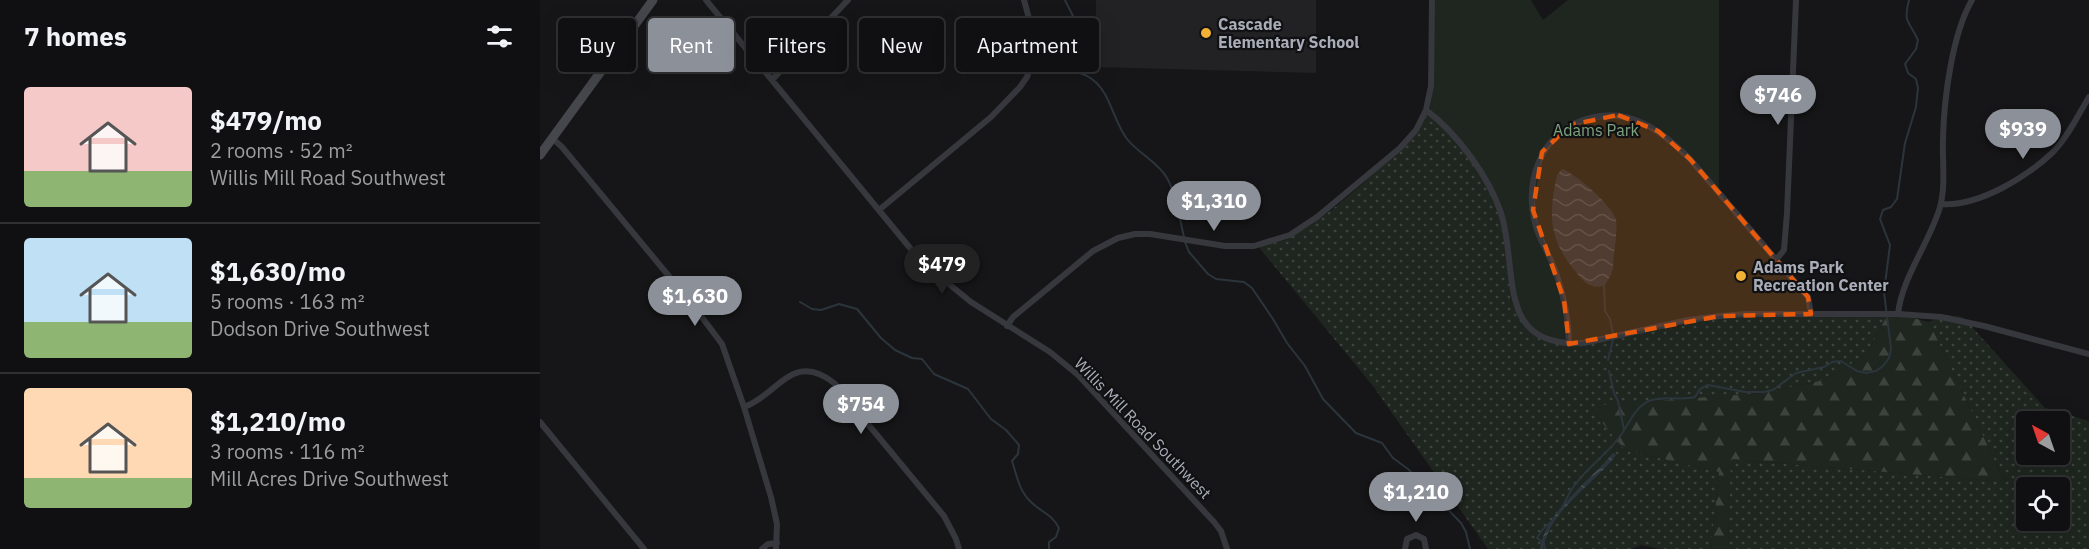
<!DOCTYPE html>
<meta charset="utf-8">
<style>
:root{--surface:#101012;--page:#19191b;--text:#f1f3f6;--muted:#9c9d9f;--line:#303032;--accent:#8c9099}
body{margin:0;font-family:"IBM Plex Sans",sans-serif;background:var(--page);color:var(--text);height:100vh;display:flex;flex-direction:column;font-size:22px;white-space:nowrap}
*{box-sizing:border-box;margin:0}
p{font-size:20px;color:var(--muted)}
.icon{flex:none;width:33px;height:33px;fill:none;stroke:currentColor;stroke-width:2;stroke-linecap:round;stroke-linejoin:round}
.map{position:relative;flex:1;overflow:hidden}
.panel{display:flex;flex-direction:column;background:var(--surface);width:540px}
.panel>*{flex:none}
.guide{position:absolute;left:18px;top:18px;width:570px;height:54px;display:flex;gap:12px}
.needle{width:39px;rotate:320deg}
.controls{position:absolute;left:1476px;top:411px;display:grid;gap:12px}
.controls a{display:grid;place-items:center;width:54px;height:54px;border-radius:6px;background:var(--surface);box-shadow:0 6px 24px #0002,0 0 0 2px var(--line);font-size:30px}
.price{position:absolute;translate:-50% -51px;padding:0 14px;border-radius:21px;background:var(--accent);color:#fff;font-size:20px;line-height:39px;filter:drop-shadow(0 2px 3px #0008)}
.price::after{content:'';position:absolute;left:50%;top:36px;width:18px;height:14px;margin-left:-9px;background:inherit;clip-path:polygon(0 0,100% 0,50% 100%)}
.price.current{background:#222;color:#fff}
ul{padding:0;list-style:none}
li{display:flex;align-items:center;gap:18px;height:150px;padding:0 24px}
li+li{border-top:2px solid var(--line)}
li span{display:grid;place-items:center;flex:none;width:168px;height:120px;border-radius:6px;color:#555}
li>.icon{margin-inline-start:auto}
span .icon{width:72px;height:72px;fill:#fffc;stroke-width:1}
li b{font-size:26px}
h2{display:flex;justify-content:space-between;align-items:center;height:72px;padding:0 24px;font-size:26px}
.tag{padding:0 21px;border-radius:6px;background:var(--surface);box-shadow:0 6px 24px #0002,0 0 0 2px var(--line);font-size:21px;line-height:54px}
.tag.current{background:var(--accent);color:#fff}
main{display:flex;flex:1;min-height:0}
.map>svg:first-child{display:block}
.built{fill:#222225}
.grass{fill:url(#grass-dots);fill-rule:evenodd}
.forest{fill:url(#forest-firs)}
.park{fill:#1e261f}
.water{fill:url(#water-waves)}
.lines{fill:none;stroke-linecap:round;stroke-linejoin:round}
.stream{stroke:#2c353c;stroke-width:2}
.street{stroke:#37383d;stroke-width:6}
.secondary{stroke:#45474d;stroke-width:9}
.marked{fill:#e8590c;fill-opacity:0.2;stroke:#e8590c;stroke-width:4.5;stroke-dasharray:12 8;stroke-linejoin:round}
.poi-dot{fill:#f2b134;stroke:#111113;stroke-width:2}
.labels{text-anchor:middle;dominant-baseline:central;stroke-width:4.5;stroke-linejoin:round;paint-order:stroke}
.poi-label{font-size:16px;font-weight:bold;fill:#a8adb8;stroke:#111113;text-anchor:start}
.park-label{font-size:16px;fill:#7fa381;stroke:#111113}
.street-label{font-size:16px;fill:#a8adb8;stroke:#111113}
</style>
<main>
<section class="panel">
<h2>7 homes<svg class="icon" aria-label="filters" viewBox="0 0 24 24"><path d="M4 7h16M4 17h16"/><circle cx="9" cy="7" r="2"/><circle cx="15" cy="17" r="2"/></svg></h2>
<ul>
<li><span style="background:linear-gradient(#f6c9c9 70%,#8fb573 0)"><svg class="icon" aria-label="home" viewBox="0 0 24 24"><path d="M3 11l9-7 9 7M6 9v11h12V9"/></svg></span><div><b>$479/mo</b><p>2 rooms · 52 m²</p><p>Willis Mill Road Southwest</p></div></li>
<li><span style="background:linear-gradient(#bfe0f5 70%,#8fb573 0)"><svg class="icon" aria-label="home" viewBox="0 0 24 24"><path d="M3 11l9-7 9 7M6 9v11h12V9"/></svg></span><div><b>$1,630/mo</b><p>5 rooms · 163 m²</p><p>Dodson Drive Southwest</p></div></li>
<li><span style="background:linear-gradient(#ffd9b3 75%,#8fb573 0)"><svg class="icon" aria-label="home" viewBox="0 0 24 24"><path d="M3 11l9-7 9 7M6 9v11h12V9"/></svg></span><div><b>$1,210/mo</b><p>3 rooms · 116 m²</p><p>Mill Acres Drive Southwest</p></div></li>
</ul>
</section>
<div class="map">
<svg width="1549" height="549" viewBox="0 0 1549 549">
<defs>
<pattern id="grass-dots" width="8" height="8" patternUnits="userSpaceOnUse" patternTransform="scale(1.5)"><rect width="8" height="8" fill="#1e261f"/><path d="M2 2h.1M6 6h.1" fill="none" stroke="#3c433d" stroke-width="1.8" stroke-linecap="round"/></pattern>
<pattern id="forest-firs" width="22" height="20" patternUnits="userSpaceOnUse" patternTransform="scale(1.5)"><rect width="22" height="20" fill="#1e261f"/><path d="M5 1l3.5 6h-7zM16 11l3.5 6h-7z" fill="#3c433d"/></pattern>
<pattern id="water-waves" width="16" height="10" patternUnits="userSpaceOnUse" patternTransform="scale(1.5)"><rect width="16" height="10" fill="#2c353c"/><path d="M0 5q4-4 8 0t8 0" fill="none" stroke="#485056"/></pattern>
</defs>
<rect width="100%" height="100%" fill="#161618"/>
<path class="built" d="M 556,0 L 776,0 L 776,73 L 556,67 Z"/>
<path class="grass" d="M 890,109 L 933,160 L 957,201 L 971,252 L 970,300 L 980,315 L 1038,345 L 1211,313 L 1349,312 L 1326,355 L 1284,380 L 1222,393 L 1055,414 L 1085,450 L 1179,472 L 1171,549 L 1120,549 L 1101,545 L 1092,549 L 948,549 L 833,386 L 717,245 C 726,243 739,243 748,239 C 796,213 859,154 890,109 Z
M 1406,315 L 1423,317 L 1505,408 L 1549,421 L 1549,549 L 1188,549 L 1190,459 L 1465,482 L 1389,322 ZM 1486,422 L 1520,422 L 1520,454 L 1486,454 ZM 1486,488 L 1520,488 L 1520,520 L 1486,520 Z"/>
<path class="forest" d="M 1349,312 L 1389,322 L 1465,482 L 1191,459 L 1188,549 L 1171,549 L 1179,472 L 1085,450 L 1055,414 L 1062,405 L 1222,393 L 1284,380 L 1326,355 Z"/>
<path class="park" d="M 894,0 L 991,0 L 1003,20 L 1028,0 L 1179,0 L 1179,189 L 1265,294 L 1273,313 L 1211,313 L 1038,345 L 1004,339 L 980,315 L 970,300 L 971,252 L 957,201 L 933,160 L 890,109 Z"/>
<path class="water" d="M 1022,169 C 1035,173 1073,206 1076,220 C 1078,233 1073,254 1073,268 L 1071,275 L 1064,286 C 1051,289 1043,282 1036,272 C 1009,240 1008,215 1017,175 Z
M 1073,453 L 1076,455 C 1053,486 1010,509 1003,549 L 1000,549 C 1004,513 1050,481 1073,453 Z"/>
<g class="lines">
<path class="stream" d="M 525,0 C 529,9 537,21 538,31 C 539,49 529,55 540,73 C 571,83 570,117 587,139 C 599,154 618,162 627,178 C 636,193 640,220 644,237
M 645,242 L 649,252 L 668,274 L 676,279 L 704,282 L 712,288 L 733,319 L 747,343 L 765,366 L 783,399 L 816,433 L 842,443 L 853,458 L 868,469 L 895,496 L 921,523 L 926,532 L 930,549
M 1064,286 L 1065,311 L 1070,319 L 1073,334
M 260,302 L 272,309 L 281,310 L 299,304 L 317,309 L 341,338 L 355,350 L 372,358 L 382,359 L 394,374 L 428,389 L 451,419 L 466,430 L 479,445 L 478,454 L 472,461 C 477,476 479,491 491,502 C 502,513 511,513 519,528 L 516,537 L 509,542 L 509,549
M 1068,360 L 1073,339
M 1069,371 L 1074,393 L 1078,401 L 1084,429
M 1023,506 C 1037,473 1058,464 1078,439 C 1088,427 1094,407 1109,401 C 1124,395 1140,401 1155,397 L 1160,389 L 1168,385 L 1205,392 L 1224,392 L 1233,390 L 1256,373 L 1284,367 L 1292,362 L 1301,361 L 1317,371 L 1326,373 L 1336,371 L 1343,366 L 1349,358 L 1351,349 L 1344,292 L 1350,245 L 1340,219 L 1343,210 L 1351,207 L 1357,199 L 1365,143 L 1376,107 L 1378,88 L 1376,79 L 1368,73 L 1365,64 L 1376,49 L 1378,40 C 1369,20 1363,24 1369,0
M 1005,549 L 1004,543 L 997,538 L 1003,529 L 1011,522"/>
<path class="street" d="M 166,0 L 370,248 L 399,276 L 431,302 L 510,352 L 538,375 L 674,522 L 681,531 L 687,549
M 232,80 L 308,0
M 886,110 C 917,133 949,177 961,213 C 979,269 954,349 1044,343 L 1148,320 L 1180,316 L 1207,314 L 1358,314 L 1401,317 L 1444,326 L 1549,354
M 12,138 L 22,147 L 152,304 L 182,344 L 204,407 L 231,497 L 237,524 L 236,549
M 1401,204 C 1438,207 1487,177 1513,152 C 1528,137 1538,115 1549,97
M 339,210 L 451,117 L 480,87 L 487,77 L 494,57 L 494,37 L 484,0
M 1236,260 L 1244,250 L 1247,213 L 1256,0
M 1358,314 C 1362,277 1390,242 1400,207 C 1406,185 1402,161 1403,138 C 1404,99 1412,34 1432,0
M 467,326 L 473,317 L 553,251 L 578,238 L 595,234 L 610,234 L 685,246 L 714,246 L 750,235 L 777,217 L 860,148 L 876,130 L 886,110 L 891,86 L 892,0
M 1029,344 C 1029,319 1024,296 1016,273 C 1011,257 1001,243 996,227 C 983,180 1001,131 1050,118 C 1091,107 1123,132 1150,159 L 1268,297 L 1271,314
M 204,407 C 238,395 253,350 294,383 L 404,516 L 416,539 L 419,549
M 0,422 L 104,549
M 222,549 L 228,544 L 237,543
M 865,549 L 867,539 L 876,535 L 884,539 L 886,549"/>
<path class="secondary" d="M 0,155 L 113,0"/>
</g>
<path class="marked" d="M 1078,115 L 1118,131 L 1150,159 L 1268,297 L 1271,314 L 1180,316 L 1029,344 L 1024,300 L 993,210 L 1002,152 L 1030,125 Z"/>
<g class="poi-dot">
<circle cx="666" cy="33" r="6"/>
<circle cx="1201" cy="276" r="6"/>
</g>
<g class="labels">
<g class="poi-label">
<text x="678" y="24">Cascade<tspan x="678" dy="18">Elementary School</tspan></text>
<text x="1213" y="267">Adams Park<tspan x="1213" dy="18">Recreation Center</tspan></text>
</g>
<g class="park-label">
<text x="1056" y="130">Adams Park</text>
</g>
<g class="street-label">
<text transform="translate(603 428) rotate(46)">Willis Mill Road Southwest</text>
</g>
</g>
</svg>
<div class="controls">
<a><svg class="needle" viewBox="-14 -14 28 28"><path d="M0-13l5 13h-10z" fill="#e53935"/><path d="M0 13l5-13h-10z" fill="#9c9d9f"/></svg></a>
<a><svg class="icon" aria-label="locate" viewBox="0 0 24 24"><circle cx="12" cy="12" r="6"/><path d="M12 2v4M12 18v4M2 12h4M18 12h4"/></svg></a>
</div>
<b class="price" style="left:1238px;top:126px">$746</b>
<b class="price" style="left:1483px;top:160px">$939</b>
<b class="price" style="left:674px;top:232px">$1,310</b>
<b class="price current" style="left:402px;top:295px">$479</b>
<b class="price" style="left:155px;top:327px">$1,630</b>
<b class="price" style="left:321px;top:435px">$754</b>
<b class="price" style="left:876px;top:523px">$1,210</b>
<div class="guide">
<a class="tag">Buy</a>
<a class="tag current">Rent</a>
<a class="tag">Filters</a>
<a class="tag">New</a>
<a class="tag">Apartment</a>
</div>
</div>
</main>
